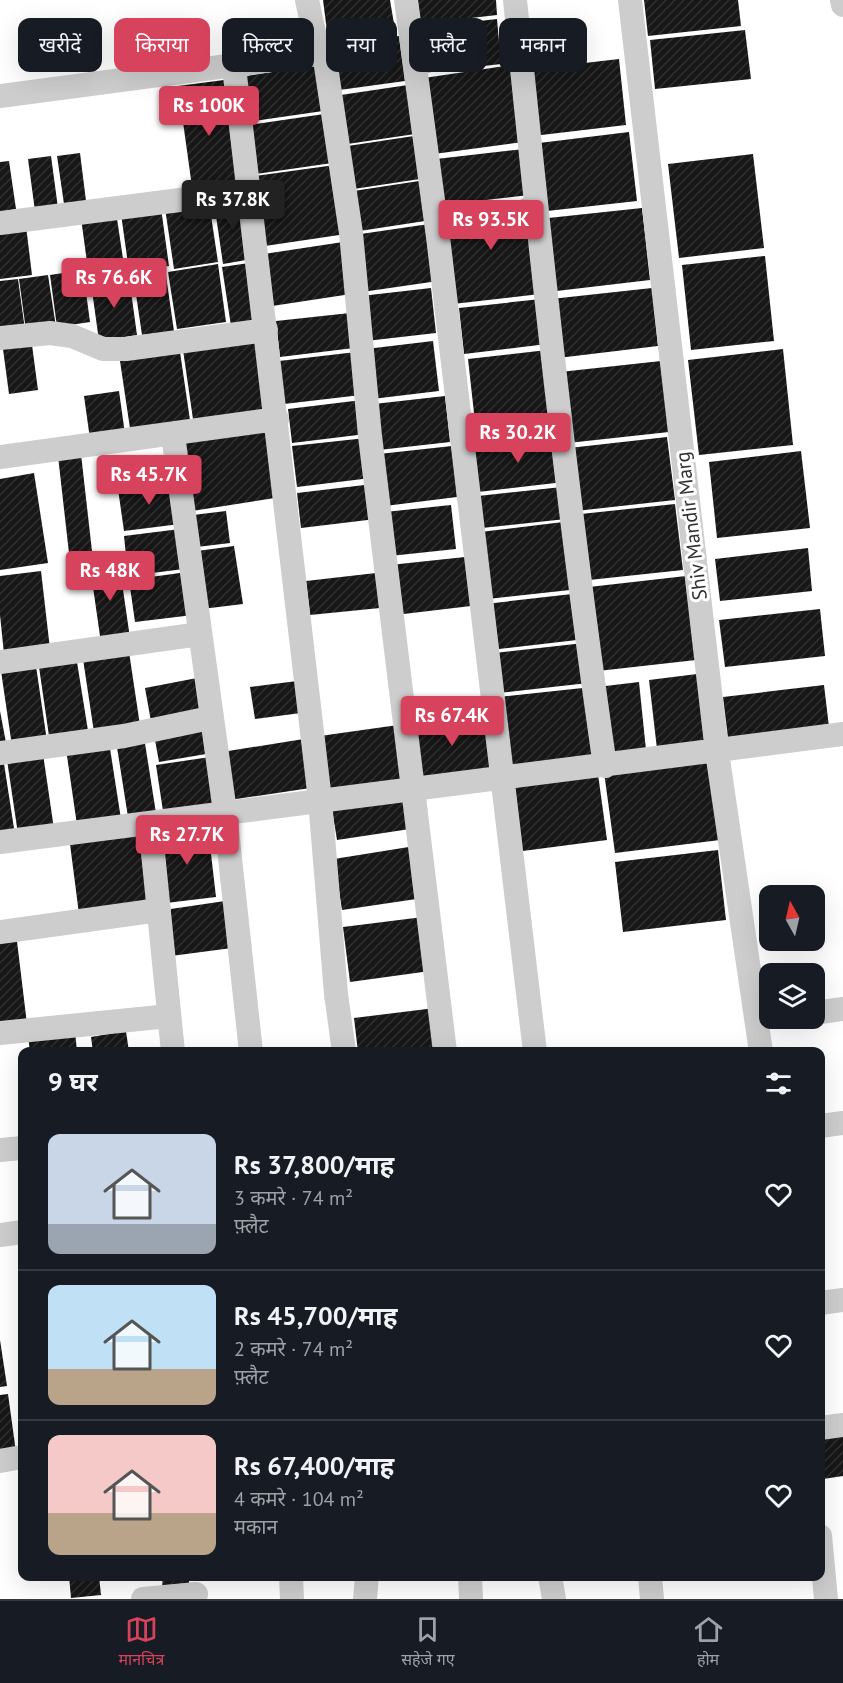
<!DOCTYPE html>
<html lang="hi">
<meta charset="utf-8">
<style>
:root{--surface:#171b24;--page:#20242c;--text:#f1f3f6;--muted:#9ea1a6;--line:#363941;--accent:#d7435c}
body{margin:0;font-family:"PT Sans","Noto Sans Devanagari",sans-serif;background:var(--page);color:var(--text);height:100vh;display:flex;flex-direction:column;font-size:22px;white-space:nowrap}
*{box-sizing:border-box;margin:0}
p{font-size:20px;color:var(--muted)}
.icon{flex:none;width:33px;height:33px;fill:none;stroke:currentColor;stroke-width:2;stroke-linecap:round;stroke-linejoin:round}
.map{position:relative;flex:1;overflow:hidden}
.sheet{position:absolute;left:18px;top:1047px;width:807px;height:534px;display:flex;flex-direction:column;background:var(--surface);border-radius:12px;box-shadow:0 6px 24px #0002}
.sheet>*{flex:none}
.top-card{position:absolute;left:18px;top:18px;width:807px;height:54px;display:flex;gap:12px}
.needle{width:39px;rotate:352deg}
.buttons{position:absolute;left:759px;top:885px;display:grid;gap:12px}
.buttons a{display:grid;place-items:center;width:66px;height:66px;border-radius:12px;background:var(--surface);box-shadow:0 6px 24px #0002;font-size:30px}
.price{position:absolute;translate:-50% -51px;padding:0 14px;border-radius:6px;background:var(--accent);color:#fff;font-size:20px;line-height:39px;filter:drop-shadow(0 2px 3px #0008)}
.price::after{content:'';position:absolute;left:50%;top:36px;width:18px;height:14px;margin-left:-9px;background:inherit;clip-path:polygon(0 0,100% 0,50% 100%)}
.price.selected{background:#222;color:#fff}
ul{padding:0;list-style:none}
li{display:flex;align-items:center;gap:18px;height:150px;padding:0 30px}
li+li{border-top:2px solid var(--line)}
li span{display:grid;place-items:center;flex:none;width:168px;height:120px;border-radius:12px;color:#555}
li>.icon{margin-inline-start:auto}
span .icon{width:72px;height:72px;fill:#fffc;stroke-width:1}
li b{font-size:26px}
h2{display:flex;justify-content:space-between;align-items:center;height:72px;padding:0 30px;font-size:26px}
.pill{padding:0 21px;border-radius:12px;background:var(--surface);box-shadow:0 6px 24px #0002;font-size:21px;line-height:54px}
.pill.selected{background:var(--accent);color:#fff}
.tab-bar{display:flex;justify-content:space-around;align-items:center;height:84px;border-top:2px solid var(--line);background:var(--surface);font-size:16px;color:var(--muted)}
.tab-bar a{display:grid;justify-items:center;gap:3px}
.tab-bar .selected{color:var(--accent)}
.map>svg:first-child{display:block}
.building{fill:url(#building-hatch)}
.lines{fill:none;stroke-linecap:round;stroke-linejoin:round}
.minor{stroke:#cdcdcd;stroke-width:24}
.labels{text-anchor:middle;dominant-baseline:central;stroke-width:6;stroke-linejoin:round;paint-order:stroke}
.street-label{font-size:20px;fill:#303030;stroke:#fff}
</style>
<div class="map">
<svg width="843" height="1599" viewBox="0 0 843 1599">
<defs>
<pattern id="building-hatch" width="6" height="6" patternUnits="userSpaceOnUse" patternTransform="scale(1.5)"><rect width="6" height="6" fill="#171717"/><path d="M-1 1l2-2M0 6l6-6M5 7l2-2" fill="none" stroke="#303030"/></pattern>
</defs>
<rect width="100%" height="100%" fill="#fff"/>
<path class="building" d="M 323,0 L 390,0 L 395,30 L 328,39 Z
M 416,0 L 496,0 L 497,15 L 419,24 Z
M 644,0 L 738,0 L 741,26 L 648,36 Z
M 497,19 L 501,64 L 423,73 L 418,28 Z
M 745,30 L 751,79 L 655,89 L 650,40 Z
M 399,36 L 405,81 L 332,91 L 326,47 Z
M 619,59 L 626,125 L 533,136 L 525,70 Z
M 324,64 L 330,110 L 247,122 L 240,77 Z
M 512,65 L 523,142 L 434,154 L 424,78 Z
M 224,80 L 241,187 L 193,194 L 178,86 Z
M 408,85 L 415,134 L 341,145 L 334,96 Z
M 331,113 L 339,162 L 256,174 L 249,125 Z
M 629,132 L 637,201 L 538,212 L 531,144 Z
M 414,136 L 420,179 L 347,190 L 341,147 Z
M 524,149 L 529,195 L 442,205 L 436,159 Z
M 80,153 L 86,201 L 64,204 L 57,156 Z
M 753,154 L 764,248 L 679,258 L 668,164 Z
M 51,156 L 58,208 L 35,211 L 28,159 Z
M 9,161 L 16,209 L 0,212 L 0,162 Z
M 335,165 L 346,234 L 265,246 L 255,176 Z
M 419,181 L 425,221 L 353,232 L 347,192 Z
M 243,198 L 252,259 L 223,264 L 214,202 Z
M 529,199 L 540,294 L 453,304 L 444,208 Z
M 209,202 L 218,262 L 174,269 L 165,208 Z
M 161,208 L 169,266 L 129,271 L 121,214 Z
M 642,208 L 650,280 L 548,292 L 539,219 Z
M 116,212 L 125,272 L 89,277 L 81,218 Z
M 429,224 L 438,281 L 362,292 L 354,235 Z
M 26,226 L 32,275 L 0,279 L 0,230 Z
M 343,242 L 351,294 L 272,306 L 264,254 Z
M 765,256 L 774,341 L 691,350 L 682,265 Z
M 249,263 L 257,322 L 231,326 L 222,267 Z
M 218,264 L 226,322 L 177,329 L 168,272 Z
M 165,269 L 174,331 L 142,335 L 133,274 Z
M 83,270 L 90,322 L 57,327 L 50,275 Z
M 48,275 L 56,327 L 26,331 L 19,279 Z
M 129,277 L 137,335 L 99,341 L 91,283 Z
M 18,279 L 25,330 L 0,333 L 0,281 Z
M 431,288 L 436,333 L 366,341 L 361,296 Z
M 652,288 L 658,346 L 558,358 L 551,299 Z
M 541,299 L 547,344 L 464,354 L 459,308 Z
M 350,313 L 354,348 L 280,357 L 276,321 Z
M 260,339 L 271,414 L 194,426 L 183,350 Z
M 433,341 L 439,391 L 372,399 L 366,349 Z
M 32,345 L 38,390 L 9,394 L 3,349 Z
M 783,349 L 793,445 L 699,455 L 688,360 Z
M 547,350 L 557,431 L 477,440 L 468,359 Z
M 180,352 L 191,427 L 131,435 L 120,361 Z
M 356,352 L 361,395 L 284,404 L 279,361 Z
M 661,361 L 669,432 L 568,443 L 560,372 Z
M 119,391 L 125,434 L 90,439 L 84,396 Z
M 445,396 L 450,442 L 379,450 L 374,404 Z
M 362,400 L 366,434 L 292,443 L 288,409 Z
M 270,426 L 281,497 L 192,511 L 182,439 Z
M 559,437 L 564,482 L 478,492 L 473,446 Z
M 667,437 L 675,500 L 576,511 L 569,448 Z
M 366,438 L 371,478 L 297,487 L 292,446 Z
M 452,446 L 457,497 L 385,506 L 379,454 Z
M 801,451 L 810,528 L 717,538 L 709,462 Z
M 81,454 L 93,560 L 70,562 L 58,456 Z
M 34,473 L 48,563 L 0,570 L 0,479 Z
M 175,482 L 180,524 L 124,531 L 118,489 Z
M 373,484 L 376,519 L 301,528 L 297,493 Z
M 562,487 L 566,519 L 482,528 L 478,496 Z
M 675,504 L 683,570 L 589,580 L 581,514 Z
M 451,505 L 456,549 L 390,556 L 385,512 Z
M 226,511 L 230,543 L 197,547 L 193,515 Z
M 563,522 L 570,590 L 488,599 L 480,532 Z
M 180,529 L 184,569 L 128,576 L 124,536 Z
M 234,546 L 243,604 L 202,609 L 197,551 Z
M 808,548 L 812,591 L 720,601 L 715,559 Z
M 465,557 L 471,606 L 395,615 L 390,565 Z
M 119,562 L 130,638 L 101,643 L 90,566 Z
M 41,571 L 50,649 L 4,654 L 0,615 L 0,576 Z
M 187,572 L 193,615 L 135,622 L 129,580 Z
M 376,573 L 380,608 L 310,615 L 306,581 Z
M 686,576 L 696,660 L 598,671 L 589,587 Z
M 572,594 L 577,640 L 490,650 L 485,604 Z
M 820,609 L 825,656 L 725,667 L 719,620 Z
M 584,643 L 588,683 L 500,693 L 495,653 Z
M 129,652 L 141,732 L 95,739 L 83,659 Z
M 77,662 L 89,737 L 50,743 L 39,667 Z
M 36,666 L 47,741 L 12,746 L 1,671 Z
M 697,674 L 705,743 L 657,749 L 649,680 Z
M 197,678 L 204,717 L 152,727 L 145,688 Z
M 297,681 L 301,713 L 255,719 L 250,687 Z
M 639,682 L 646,750 L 605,755 L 597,687 Z
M 824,685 L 829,727 L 728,738 L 723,697 Z
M 592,687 L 600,760 L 507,770 L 499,697 Z
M 0,711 L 7,748 L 0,749 Z
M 489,711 L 497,770 L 416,782 L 407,724 Z
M 206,720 L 212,753 L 159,762 L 153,729 Z
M 398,725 L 407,781 L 328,792 L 320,736 Z
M 144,737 L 156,813 L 128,817 L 116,741 Z
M 310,738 L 317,787 L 230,800 L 222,752 Z
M 109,742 L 121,819 L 77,825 L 66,749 Z
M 43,754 L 54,829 L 18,834 L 7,760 Z
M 3,757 L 15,835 L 0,838 L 0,758 Z
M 210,757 L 217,803 L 163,811 L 156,765 Z
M 709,758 L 720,840 L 615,853 L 604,772 Z
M 598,774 L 607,840 L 515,852 L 506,786 Z
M 405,792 L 410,829 L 337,840 L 331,803 Z
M 208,828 L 216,897 L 166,903 L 157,835 Z
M 145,833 L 155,903 L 79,914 L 70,844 Z
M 415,846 L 423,898 L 342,910 L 334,859 Z
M 718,850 L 726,920 L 623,932 L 615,862 Z
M 225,901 L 232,948 L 171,956 L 164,910 Z
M 423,917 L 430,971 L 350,982 L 343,927 Z
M 16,933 L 27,1024 L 0,1028 L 0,935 Z
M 435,1008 L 440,1052 L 358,1052 L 354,1018 Z
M 75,1031 L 77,1052 L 30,1052 L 28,1036 Z
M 126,1031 L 129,1052 L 93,1052 L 91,1037 Z
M 0,1340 L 7,1386 L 0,1387 Z
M 8,1394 L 16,1452 L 0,1454 L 0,1395 Z
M 843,1433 L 843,1476 L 823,1479 L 820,1436 Z
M 22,1467 L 22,1491 L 21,1491 L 18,1468 Z
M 69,1576 L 99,1576 L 101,1595 L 71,1598 Z
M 163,1576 L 189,1576 L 189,1587 L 162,1587 Z"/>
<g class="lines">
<path class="minor" d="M 307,0 L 314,33 L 324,53 L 351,233 L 370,436 L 445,1052
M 406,0 L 438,237 L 535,1052
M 515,0 C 541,256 568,511 605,766
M 630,0 L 717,752 L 761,1052
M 842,0 L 843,5
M 234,67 L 320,800 L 336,994 L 344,1052
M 0,96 L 324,53
M 0,223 L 250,191
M 0,338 L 50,333 L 72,336 L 103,349 L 126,349 L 266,330
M 173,435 L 225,812 L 251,1052
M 0,457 L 277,419
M 0,662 L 200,634
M 0,753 L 124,736 L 210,718
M 150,823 L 173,1052
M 0,842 L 843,734
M 0,932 L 159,910
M 814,1013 L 843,1009
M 0,1033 L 169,1016
M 820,1126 L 843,1123
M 0,1150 L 22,1148
M 0,1235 L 22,1232
M 820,1303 L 843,1300
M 820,1428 L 843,1425
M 0,1461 L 22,1457
M 820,1536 L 826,1599
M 291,1576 L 292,1599
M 470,1576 L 471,1599
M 550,1576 L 554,1599
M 650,1576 L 652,1599
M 143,1599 L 196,1594
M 365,1599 L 367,1576"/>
</g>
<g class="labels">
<g class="street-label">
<text transform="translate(691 526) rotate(-97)">Shiv Mandir Marg</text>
</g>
</g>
</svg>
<div class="buttons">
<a><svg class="needle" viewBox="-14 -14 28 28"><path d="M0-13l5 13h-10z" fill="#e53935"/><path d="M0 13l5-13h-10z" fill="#9ea1a6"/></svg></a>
<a><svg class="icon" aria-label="layers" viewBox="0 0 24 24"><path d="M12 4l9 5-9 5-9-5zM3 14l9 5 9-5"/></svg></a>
</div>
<b class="price" style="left:209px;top:137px">Rs 100K</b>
<b class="price selected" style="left:233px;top:231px">Rs 37.8K</b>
<b class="price" style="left:491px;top:251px">Rs 93.5K</b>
<b class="price" style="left:114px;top:309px">Rs 76.6K</b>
<b class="price" style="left:518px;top:464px">Rs 30.2K</b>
<b class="price" style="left:149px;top:506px">Rs 45.7K</b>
<b class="price" style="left:110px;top:602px">Rs 48K</b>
<b class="price" style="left:452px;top:747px">Rs 67.4K</b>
<b class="price" style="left:187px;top:866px">Rs 27.7K</b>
<div class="top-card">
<a class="pill">खरीदें</a>
<a class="pill selected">किराया</a>
<a class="pill">फ़िल्टर</a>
<a class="pill">नया</a>
<a class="pill">फ़्लैट</a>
<a class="pill">मकान</a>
</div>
<section class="sheet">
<h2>9 घर<svg class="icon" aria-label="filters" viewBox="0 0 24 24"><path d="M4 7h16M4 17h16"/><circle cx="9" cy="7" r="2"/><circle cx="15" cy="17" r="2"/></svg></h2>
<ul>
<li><span style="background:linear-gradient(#c9d6e8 75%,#9aa5b1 0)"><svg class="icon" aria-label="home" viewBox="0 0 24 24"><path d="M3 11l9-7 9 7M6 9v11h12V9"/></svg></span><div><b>Rs 37,800/माह</b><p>3 कमरे · 74 m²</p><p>फ़्लैट</p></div><svg class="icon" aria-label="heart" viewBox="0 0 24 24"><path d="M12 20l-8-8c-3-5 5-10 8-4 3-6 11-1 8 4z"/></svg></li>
<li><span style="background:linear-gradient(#bfe0f5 70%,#b9a48a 0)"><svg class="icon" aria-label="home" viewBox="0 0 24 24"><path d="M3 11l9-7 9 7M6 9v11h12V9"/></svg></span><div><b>Rs 45,700/माह</b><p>2 कमरे · 74 m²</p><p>फ़्लैट</p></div><svg class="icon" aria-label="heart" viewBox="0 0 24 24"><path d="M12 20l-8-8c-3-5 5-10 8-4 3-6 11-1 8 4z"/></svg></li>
<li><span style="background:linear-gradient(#f6c9c9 65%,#b9a48a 0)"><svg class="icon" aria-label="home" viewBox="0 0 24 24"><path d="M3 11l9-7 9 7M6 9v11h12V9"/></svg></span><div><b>Rs 67,400/माह</b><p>4 कमरे · 104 m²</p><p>मकान</p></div><svg class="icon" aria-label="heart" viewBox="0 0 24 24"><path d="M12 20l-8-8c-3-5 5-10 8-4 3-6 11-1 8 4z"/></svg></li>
</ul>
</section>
</div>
<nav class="tab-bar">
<a class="selected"><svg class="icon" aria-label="map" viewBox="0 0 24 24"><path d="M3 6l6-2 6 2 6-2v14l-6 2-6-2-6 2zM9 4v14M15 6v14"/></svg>मानचित्र</a>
<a><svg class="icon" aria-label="saved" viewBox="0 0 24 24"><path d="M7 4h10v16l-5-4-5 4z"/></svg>सहेजे गए</a>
<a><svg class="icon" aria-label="home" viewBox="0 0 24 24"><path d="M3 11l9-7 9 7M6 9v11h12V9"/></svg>होम</a>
</nav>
